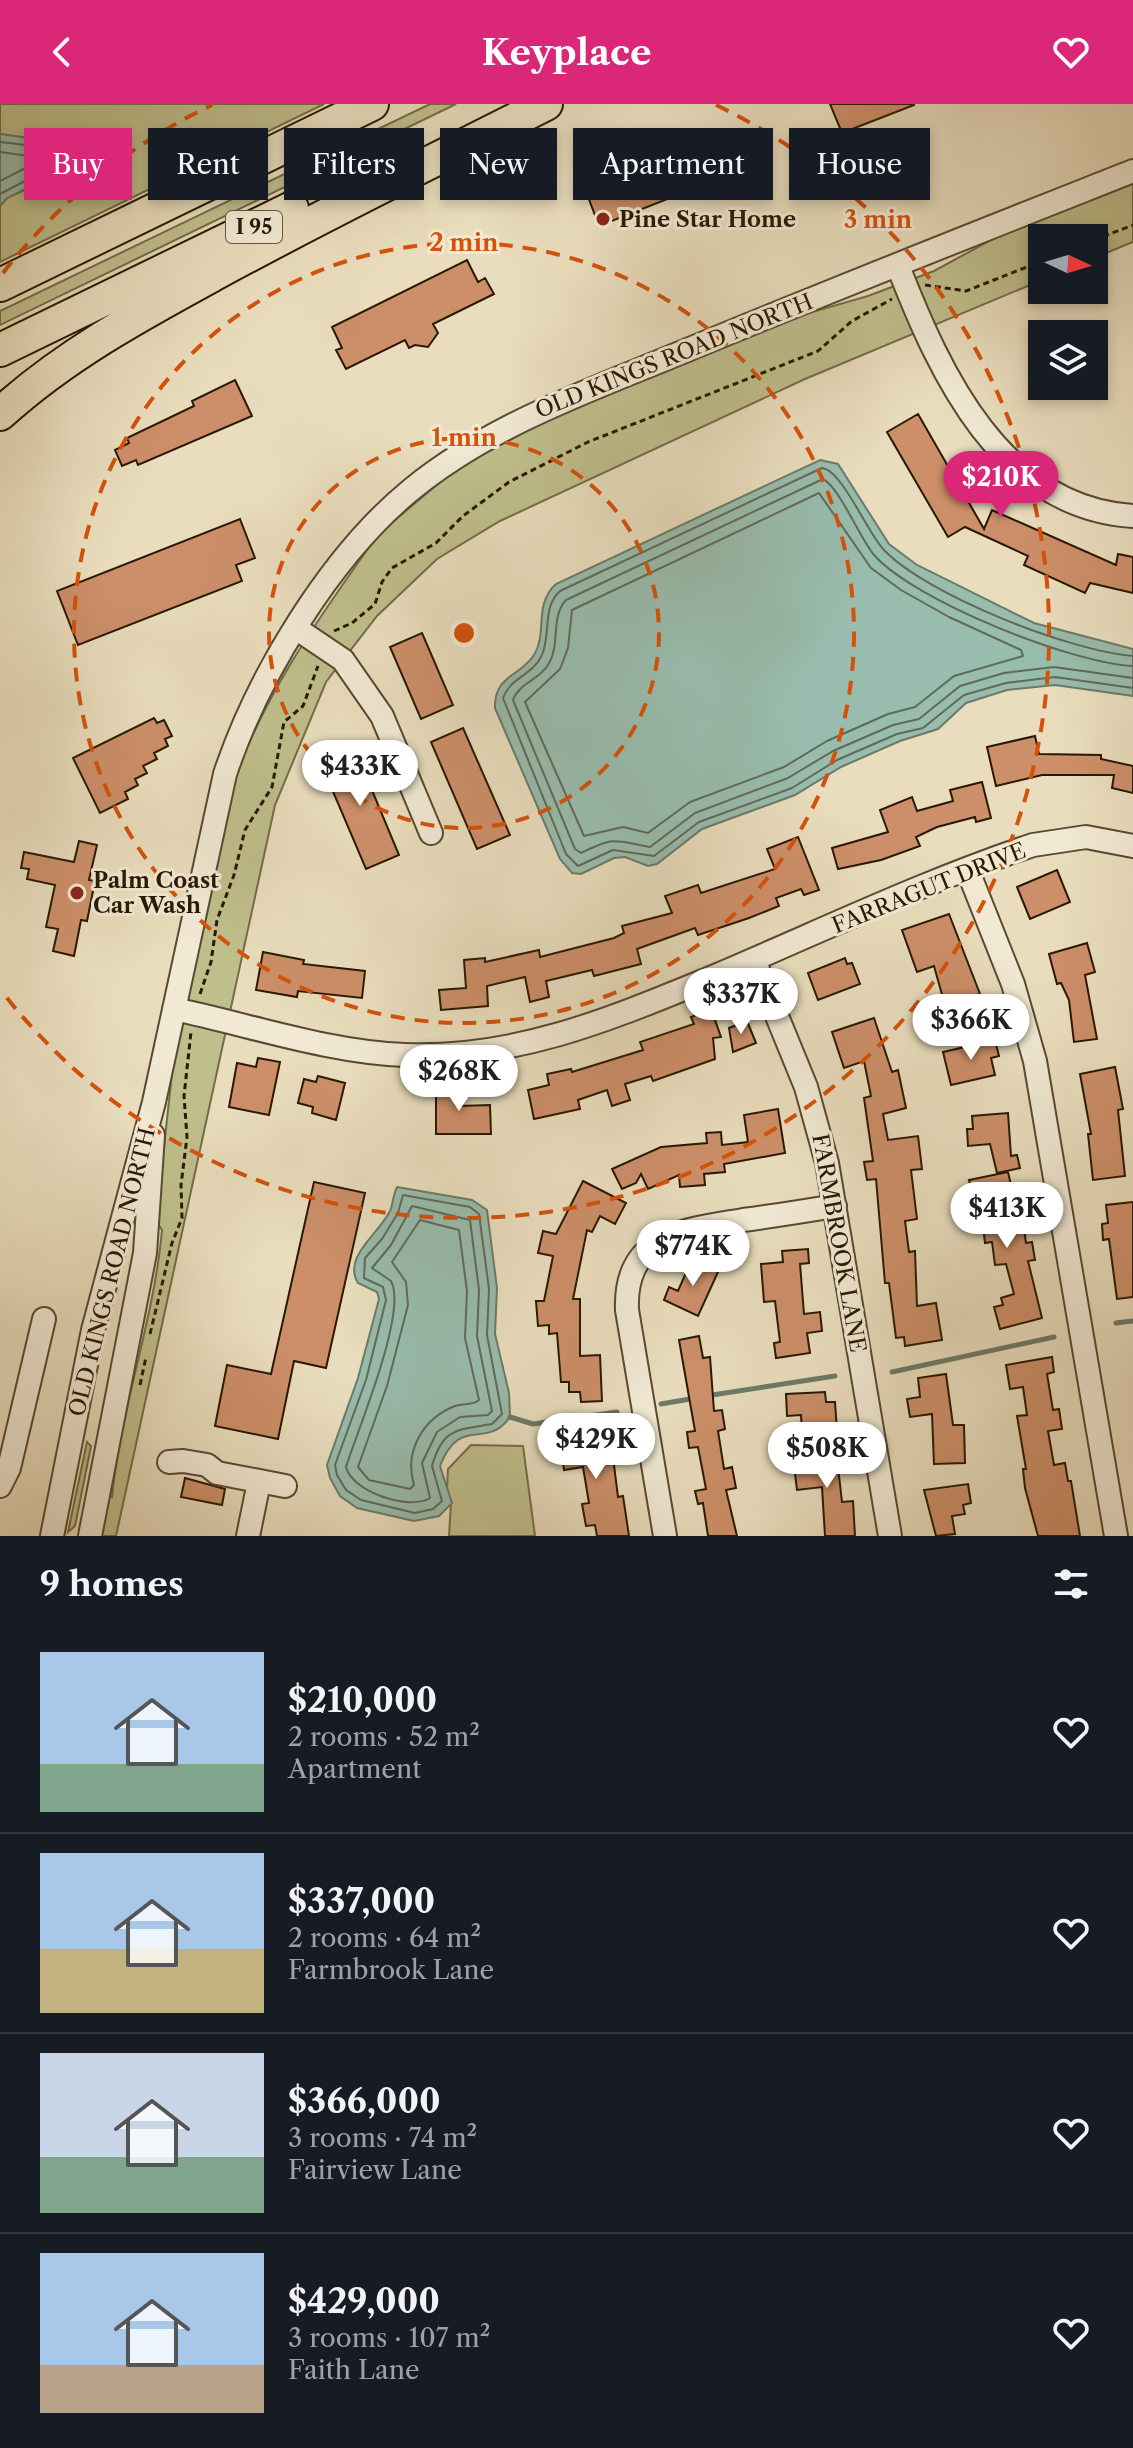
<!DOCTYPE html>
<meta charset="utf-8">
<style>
:root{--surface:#171b24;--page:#20242c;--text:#f1f3f6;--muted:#9ea1a6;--line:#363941;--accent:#db2777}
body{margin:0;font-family:"Libre Caslon Text",serif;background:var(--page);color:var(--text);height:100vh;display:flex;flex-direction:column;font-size:30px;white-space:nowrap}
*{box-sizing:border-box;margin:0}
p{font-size:26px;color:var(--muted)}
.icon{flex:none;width:44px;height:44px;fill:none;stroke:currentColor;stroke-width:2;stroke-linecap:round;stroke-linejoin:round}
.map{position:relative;height:1432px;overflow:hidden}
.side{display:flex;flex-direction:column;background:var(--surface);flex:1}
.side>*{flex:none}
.top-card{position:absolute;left:24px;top:24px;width:1086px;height:72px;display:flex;gap:16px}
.needle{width:52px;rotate:94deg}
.buttons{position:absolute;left:1028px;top:120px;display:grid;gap:16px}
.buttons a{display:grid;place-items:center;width:80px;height:80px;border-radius:0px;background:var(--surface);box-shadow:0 4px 12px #0003;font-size:40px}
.price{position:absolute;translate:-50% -68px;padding:0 18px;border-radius:28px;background:#fff;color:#222;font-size:26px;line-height:52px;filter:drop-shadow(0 2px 4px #0008)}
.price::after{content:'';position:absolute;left:50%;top:48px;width:24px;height:18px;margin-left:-12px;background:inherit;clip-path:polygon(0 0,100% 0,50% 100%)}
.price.active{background:var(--accent);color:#fff}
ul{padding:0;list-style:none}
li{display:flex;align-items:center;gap:24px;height:200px;padding:0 40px}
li+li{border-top:2px solid var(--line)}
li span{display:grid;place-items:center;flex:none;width:224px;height:160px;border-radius:0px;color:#555}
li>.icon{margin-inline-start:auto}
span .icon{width:96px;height:96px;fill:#fffc;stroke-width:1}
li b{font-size:34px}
h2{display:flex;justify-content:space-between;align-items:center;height:96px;padding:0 40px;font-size:34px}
.pill{padding:0 28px;border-radius:0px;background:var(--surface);box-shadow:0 4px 12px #0003;font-size:28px;line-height:72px}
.pill.active{background:var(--accent);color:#fff}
header{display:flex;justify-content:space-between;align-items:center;height:104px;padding:0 40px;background:var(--accent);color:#fff;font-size:36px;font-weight:800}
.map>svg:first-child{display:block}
.green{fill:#bfbf8c;stroke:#746c47;stroke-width:2}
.water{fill:#98bcad;stroke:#6c7a69;stroke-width:2}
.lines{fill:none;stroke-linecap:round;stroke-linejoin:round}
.shore{stroke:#606a58;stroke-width:2}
.stream{stroke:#6c7a69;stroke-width:5}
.building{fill:#cc8f69;stroke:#291802;stroke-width:2}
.minor-casing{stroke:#594931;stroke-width:26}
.highway-casing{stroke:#291802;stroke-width:36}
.path{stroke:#291802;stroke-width:3;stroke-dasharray:6 4;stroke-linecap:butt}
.minor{stroke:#f1e9d4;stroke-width:22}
.highway{stroke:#e9ddbd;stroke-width:32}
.ring{fill:none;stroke:#d5520b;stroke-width:4;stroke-dasharray:14 10}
.poi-dot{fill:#8f2418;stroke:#f1e9d4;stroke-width:3}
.labels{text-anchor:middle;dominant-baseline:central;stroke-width:6;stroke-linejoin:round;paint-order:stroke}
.shield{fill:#f1e9d4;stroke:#655741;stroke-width:2}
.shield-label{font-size:20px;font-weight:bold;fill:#291802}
.poi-label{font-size:22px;font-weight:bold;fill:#291802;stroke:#f1e9d4;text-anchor:start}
.street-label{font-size:22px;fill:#291802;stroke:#f1e9d4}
.centre{fill:#d5520b;stroke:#f1e9d4;stroke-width:4}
.ring-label{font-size:24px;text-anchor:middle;font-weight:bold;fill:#d5520b;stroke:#f1e9d4;stroke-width:6;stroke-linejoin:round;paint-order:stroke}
</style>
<header><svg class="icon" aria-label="back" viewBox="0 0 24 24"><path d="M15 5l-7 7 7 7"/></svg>Keyplace<svg class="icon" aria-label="heart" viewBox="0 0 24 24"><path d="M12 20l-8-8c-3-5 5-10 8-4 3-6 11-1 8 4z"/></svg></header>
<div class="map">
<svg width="1133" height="1432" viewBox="0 0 1133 1432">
<rect width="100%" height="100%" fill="#e9ddbd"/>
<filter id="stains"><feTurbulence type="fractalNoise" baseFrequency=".0025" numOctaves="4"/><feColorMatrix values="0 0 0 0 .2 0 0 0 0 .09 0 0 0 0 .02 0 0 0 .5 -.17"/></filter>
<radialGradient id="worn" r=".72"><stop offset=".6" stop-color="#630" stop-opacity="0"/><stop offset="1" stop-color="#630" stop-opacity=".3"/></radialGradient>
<path class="green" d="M 0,0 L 324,0 L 0,158 L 0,102 L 7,94 L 75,63 L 85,42 L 0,30 Z
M 430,0 L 456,0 L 0,221 L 0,207 Z
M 1133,78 L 1133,138 L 1094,154 L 1094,134 L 1042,134 L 1042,176 L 805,275 L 500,417 L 437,455 L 377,512 L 326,578 L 275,701 L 116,1432 L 99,1432 L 108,1393 L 112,1393 C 121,1302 154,1216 162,1126 L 156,1117 L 173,960 L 234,679 C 259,599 318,515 367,446 L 382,427 L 452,368 L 547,314 L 795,213 L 868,192 L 934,167 L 1002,130 Z
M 87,1338 L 91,1342 L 75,1422 L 68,1428 Z
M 471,1341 L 523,1342 L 535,1432 L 449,1432 L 451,1398 L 447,1385 L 448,1365 Z"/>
<path class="water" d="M 0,30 L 85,42 L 89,53 L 7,94 L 0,102 Z
M 820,356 L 838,360 L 889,440 L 917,461 L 1034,519 L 1133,545 L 1133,592 L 1055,581 L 1007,586 L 966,599 L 938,625 L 900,637 L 841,663 L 795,691 L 702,725 L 657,760 L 648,762 L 625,753 L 614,754 L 581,770 L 572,769 L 560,755 L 495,604 C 494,571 520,573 534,551 C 548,528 533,501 556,480 Z
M 397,1083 L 472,1096 L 487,1106 L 497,1184 L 495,1230 L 509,1289 L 510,1313 C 486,1347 460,1310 440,1362 L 452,1399 L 439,1412 L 414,1417 L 357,1404 L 340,1392 L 330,1374 L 327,1361 L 358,1274 L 379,1195 L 377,1188 L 358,1179 C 342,1153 379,1130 390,1107 C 393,1100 393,1091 397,1083 Z"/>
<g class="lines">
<path class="shore" d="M 0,38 L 69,46 L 75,51 L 0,90
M 0,48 L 36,53 L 39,57 L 0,77
M 819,389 L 871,464 L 901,486 L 949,513 L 1021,546 L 1023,552 L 954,572 L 915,603 L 888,610 L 827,637 L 784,663 L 690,698 L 648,729 L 623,723 L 584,732 L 525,598 L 560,565 L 568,544 L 572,506 Z
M 1133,552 C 1070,547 926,491 883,445 C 867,428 842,366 822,364 L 560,487 C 541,504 552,532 541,553 C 532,571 510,574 503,594 L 566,750 L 578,762 L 613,746 L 654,752 L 699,718 L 792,684 L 837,656 L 897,630 L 923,624 L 964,591 L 1006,579 L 1055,573 L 1133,584
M 1133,562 C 1071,559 915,497 874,451 C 859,433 840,384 823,375 L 566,496 C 550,513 561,541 548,561 C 539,576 519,579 513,596 L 575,745 L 581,749 C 617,731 614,737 650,743 L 695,709 L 788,674 L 833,647 L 893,621 L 919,615 L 960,582 L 1004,569 L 1054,563 L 1133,574
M 403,1091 L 470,1103 L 479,1110 L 489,1185 L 487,1231 L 502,1310 L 492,1320 C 458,1326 443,1323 432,1362 L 442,1397 L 433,1405 L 415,1409 L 361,1396 L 346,1386 L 337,1371 L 335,1361 L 366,1276 L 386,1196 L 383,1183 L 364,1174 L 365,1154 L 382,1135 L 398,1109 Z
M 412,1102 L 470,1116 L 479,1186 L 477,1232 L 492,1307 L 488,1311 L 460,1313 L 437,1328 L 422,1359 L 430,1394 C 410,1407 352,1388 346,1363 C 357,1327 408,1208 391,1177 L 372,1164 L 391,1141 Z
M 420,1116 L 459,1126 L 467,1187 L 465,1234 L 479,1296 C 472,1302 464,1299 455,1302 C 422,1315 404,1348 414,1381 L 410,1385 L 369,1376 L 358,1363 L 387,1282 L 408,1201 L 406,1178 L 392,1158 Z"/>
<path class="stream" d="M 1116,1219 L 1133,1217
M 892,1268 L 1054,1233
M 706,1292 L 835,1272
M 661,1300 L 696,1294
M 510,1313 L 533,1320 L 617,1308"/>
</g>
<path class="building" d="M 830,0 L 914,0 L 914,1 L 842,29 Z
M 718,37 L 731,70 L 599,122 L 587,90 L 640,69 L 638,63 L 659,55 L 661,60 Z
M 467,156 L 478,178 L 485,174 L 494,190 L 433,220 L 438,229 L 428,243 L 415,241 L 409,244 L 405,236 L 346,265 L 336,246 L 342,244 L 332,223 Z
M 235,276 L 252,312 L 138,361 L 136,356 L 122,362 L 115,346 L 129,339 L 127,334 L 194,302 L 192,297 Z
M 918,310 L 984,425 L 992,406 L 1116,461 L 1118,450 L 1133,453 L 1133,489 L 1090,479 L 1085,489 L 1024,461 L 1028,452 L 965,423 L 948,433 L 887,328 Z
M 240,415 L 255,454 L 236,461 L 242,477 L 78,541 L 57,487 Z
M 422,529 L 453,601 L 421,615 L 390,543 Z
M 154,614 L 157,619 L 164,616 L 172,632 L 165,635 L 168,642 L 154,649 L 157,655 L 143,662 L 147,669 L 135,675 L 138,681 L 125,688 L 128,695 L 100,709 L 73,654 Z
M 463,624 L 510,731 L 477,745 L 431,638 Z
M 1035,632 L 1039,650 L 1101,651 L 1101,655 L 1133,662 L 1133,689 L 1112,684 L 1114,671 L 1042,671 L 996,682 L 987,643 Z
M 354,643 L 399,751 L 366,765 L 320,657 Z
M 982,678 L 991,714 L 976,718 L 975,713 L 937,723 L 916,733 L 920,742 L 881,756 L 838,765 L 832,744 L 888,728 L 880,706 L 912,693 L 917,707 L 953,697 L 950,686 Z
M 798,733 L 819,786 L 804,791 L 801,785 L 776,794 L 779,802 L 749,814 L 698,831 L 695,824 L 637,845 L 641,860 L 594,872 L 592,866 L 546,877 L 549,893 L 530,898 L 525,873 L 487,882 L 488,902 L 441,906 L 439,886 L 466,884 L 464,856 L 485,854 L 485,858 L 539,846 L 540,853 L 614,834 L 624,829 L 622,822 L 672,809 L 665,792 L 698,781 L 701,789 L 775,765 L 767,745 Z
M 79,737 L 97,741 L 89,776 L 95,777 L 87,817 L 81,816 L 74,852 L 53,847 L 58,825 L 46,823 L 55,781 L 27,775 L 29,765 L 21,764 L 24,748 L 74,758 Z
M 1057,766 L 1070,798 L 1030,815 L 1017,783 Z
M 949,810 L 980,890 L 968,893 L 973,912 L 950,919 L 934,862 L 917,868 L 902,826 Z
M 1087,839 L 1095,868 L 1085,871 L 1097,935 L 1074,938 L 1069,896 L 1061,879 L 1057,880 L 1049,850 Z
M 263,848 L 304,856 L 303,860 L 365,867 L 362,894 L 298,887 L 297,893 L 256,886 Z
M 845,854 L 847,860 L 852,859 L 860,880 L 818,896 L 808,869 Z
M 711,905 L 721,933 L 713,934 L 715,955 L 653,977 L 651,972 L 625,980 L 630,996 L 612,1002 L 607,986 L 578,996 L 580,1005 L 534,1015 L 528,986 L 549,981 L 547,970 L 571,965 L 572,968 L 643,946 L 640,938 L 694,920 L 691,913 Z
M 874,914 L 892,968 L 898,966 L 906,1004 L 883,1010 L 888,1036 L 918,1032 L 922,1065 L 911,1066 L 917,1115 L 905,1117 L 909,1148 L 915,1147 L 917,1202 L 936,1199 L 942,1236 L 905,1242 L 904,1233 L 896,1234 L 889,1179 L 885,1179 L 876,1075 L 867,1076 L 864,1058 L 873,1057 L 864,994 L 871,992 L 864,957 L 844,964 L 832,928 Z
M 747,917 L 756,939 L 733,948 L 729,924 Z
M 995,936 L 999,952 L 991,954 L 995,971 L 951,981 L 943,948 Z
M 258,954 L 280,958 L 269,1011 L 229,1003 L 237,959 L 256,963 Z
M 1115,963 L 1123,1005 L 1118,1006 L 1125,1072 L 1093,1076 L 1088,1030 L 1091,1030 L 1080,970 Z
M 318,972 L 345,979 L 336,1016 L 312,1009 L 313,1003 L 298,999 L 304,975 L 316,978 Z
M 436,979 L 459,979 L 459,1002 L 490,1001 L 491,1030 L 436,1030 Z
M 778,1005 L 785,1049 L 724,1060 L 725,1068 L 704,1070 L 705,1081 L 680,1083 L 679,1071 L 648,1085 L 641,1070 L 636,1079 L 622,1085 L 612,1065 L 661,1043 L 707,1039 L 706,1029 L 721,1028 L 722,1041 L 748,1038 L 744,1011 Z
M 1008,1009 L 1011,1052 L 1017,1051 L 1020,1064 L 997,1069 L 990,1040 L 968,1042 L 967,1025 L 973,1025 L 972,1012 Z
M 1008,1068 L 1011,1081 L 1003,1083 L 1010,1115 L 1014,1114 L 1016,1125 L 1024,1124 L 1026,1139 L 1032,1138 L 1035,1156 L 1028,1157 L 1042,1214 L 1000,1225 L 994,1203 L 1003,1201 L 1001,1194 L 1014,1190 L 1006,1160 L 995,1161 L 992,1138 L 985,1139 L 981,1104 L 976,1106 L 969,1076 Z
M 583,1077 L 626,1099 L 615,1120 L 600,1112 L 592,1128 L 587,1126 L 573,1195 L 580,1195 L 580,1252 L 600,1251 L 602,1297 L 581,1298 L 580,1288 L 569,1288 L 569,1278 L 561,1278 L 557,1229 L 549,1230 L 549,1221 L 538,1222 L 536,1197 L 544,1197 L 553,1152 L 538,1149 L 543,1127 L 556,1130 Z
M 314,1078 L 365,1089 L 326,1264 L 294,1257 L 278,1335 L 215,1322 L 227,1261 L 271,1270 Z
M 1133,1098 L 1133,1193 L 1117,1195 L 1109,1135 L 1103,1136 L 1102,1120 L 1108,1119 L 1106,1101 Z
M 808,1145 L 809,1159 L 800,1160 L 804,1210 L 820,1208 L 822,1227 L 807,1229 L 810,1249 L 776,1254 L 774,1239 L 780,1238 L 775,1197 L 764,1198 L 761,1160 L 783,1158 L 782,1147 Z
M 692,1155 L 718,1168 L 698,1212 L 664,1196 L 669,1183 L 678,1187 Z
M 699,1232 L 703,1254 L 710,1253 L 714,1307 L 722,1306 L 725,1325 L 718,1327 L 724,1365 L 732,1363 L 736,1384 L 726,1386 L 737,1432 L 708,1432 L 703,1399 L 698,1400 L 695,1387 L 706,1385 L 698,1343 L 689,1344 L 687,1328 L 695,1327 L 679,1236 Z
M 1052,1253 L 1054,1268 L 1047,1270 L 1053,1306 L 1059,1305 L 1062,1325 L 1048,1327 L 1054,1361 L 1065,1359 L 1068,1377 L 1071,1377 L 1080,1432 L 1038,1432 L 1025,1384 L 1023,1365 L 1026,1365 L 1017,1312 L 1027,1311 L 1023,1283 L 1010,1285 L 1006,1261 Z
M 946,1270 L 953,1321 L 964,1321 L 965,1359 L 934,1360 L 932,1310 L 910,1313 L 907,1295 L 920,1293 L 918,1274 Z
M 825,1288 L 826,1298 L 835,1298 L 837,1327 L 802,1328 L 801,1311 L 787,1312 L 786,1290 Z
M 584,1320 L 587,1340 L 611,1337 L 618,1393 L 623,1392 L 629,1432 L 597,1432 L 595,1421 L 586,1422 L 582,1400 L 589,1399 L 583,1363 L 564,1366 L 559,1323 Z
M 843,1347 L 845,1362 L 838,1363 L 842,1398 L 853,1397 L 855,1432 L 825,1432 L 822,1383 L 797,1386 L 793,1353 Z
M 185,1374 L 225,1385 L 222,1401 L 181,1393 Z
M 968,1380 L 971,1399 L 963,1401 L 965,1410 L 952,1412 L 955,1430 L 936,1432 L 924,1386 Z"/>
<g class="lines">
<defs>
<path id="minor" d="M 898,162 C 940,270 1001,404 1133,412
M 297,525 L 343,556 L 382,612 L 431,729
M 968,767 L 1013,880 L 1035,957 L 1116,1432
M 754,856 L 806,983 L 827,1059 L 890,1432
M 174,905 C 250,921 328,948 405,951 C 515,955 608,916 708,875 C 815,830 922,778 1033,741 L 1086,733 L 1133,742
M 169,1358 L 183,1357 L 207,1361 L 217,1369 L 285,1382
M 0,1382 L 9,1364 L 44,1215
M 52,1432 L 93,1226 L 154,998 L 225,670 C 258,571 331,451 412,385 C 492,320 591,286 685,247 C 834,185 984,126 1133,67
M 90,1432 L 145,1149 L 153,1031
M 248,1432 L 259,1378
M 665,1432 L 627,1206 C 624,1130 685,1126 743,1116 C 774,1112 805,1107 835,1102"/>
<path id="highway" d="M 0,181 L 372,0
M 0,246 L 292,104
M 0,310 C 66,250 143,209 220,167 C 327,109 437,55 546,0"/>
</defs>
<use href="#minor" class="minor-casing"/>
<use href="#highway" class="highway-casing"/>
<path class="path" d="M 1094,136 L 1133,121
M 925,181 L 966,187 L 1042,157
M 334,527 L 352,519 L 375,500 L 382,478 L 392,464 L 436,439 L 463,412 L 509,378 L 588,338 L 818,247 L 852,217 L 892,195
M 200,890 L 211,858 L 217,816 L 234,771 L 245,726 L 272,683 L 284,618 L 303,602 L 318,562
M 150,1230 L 172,1139 L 182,1114 L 181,1081 L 187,1033 L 184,992 L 191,928
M 140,1281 L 146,1253"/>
<use href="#minor" class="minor"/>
<use href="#highway" class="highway"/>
</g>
<g class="ring">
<circle cx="464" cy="529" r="195"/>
<circle cx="464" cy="529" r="390"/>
<path d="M3 169A585 585 0 0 1 212 1M716 1A585 585 0 1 1 3 889"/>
</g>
<g class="poi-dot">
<circle cx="603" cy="115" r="8"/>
<circle cx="77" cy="789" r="8"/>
</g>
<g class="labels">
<rect class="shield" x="226" y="107" width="56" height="32" rx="6"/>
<g class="shield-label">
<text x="254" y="123">I 95</text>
</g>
<g class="poi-label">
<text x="619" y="115">Pine Star Home</text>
<text x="93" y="776">Palm Coast<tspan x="93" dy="25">Car Wash</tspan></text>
</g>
<g class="street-label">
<text transform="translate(674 252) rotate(-22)">OLD KINGS ROAD NORTH</text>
<text transform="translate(929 784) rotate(-22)">FARRAGUT DRIVE</text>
<text transform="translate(839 1139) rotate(80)">FARMBROOK LANE</text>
<text transform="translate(112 1168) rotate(-76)">OLD KINGS ROAD NORTH</text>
</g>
</g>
<circle cx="464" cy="529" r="12" class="centre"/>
<g class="ring-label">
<text x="878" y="124">3 min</text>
<text x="464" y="147">2 min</text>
<text x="464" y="342">1 min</text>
</g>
<rect width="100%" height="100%" filter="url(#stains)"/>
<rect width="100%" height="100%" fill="url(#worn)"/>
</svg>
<div class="buttons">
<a><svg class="needle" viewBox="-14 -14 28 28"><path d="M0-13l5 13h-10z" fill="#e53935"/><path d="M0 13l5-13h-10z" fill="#9ea1a6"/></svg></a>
<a><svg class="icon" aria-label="layers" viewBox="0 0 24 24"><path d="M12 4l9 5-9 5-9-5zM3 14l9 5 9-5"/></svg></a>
</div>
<b class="price active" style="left:1001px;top:415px">$210K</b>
<b class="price" style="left:360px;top:704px">$433K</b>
<b class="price" style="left:741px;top:932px">$337K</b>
<b class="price" style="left:971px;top:958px">$366K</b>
<b class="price" style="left:459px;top:1009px">$268K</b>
<b class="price" style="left:1007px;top:1146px">$413K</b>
<b class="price" style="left:693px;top:1184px">$774K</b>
<b class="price" style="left:596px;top:1377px">$429K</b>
<b class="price" style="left:827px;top:1386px">$508K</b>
<div class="top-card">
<a class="pill active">Buy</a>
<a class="pill">Rent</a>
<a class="pill">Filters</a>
<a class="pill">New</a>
<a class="pill">Apartment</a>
<a class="pill">House</a>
</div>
</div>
<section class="side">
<h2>9 homes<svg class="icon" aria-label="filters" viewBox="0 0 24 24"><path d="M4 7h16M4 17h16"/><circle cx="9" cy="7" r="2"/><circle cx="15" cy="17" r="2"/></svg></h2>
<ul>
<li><span style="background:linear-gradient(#a9c7e8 70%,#7fa58c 0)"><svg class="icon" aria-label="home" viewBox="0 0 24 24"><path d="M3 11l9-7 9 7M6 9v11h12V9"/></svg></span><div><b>$210,000</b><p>2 rooms · 52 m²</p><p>Apartment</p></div><svg class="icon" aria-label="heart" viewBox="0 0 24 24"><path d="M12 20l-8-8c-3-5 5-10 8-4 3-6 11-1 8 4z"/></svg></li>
<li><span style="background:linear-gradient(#a9c7e8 60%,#c2b280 0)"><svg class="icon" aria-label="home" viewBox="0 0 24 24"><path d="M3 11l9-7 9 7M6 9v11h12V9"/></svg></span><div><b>$337,000</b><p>2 rooms · 64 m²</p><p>Farmbrook Lane</p></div><svg class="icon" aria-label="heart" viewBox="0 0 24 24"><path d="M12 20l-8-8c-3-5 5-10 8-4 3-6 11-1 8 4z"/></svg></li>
<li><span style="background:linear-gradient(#c9d6e8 65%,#7fa58c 0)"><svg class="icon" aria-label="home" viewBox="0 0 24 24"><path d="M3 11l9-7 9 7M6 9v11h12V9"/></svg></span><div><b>$366,000</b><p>3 rooms · 74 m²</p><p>Fairview Lane</p></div><svg class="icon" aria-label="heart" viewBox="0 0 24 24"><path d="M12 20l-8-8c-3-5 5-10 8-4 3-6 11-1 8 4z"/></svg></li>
<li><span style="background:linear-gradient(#a9c7e8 70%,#b9a48a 0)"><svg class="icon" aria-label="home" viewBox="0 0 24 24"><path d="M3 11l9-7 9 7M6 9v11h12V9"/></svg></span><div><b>$429,000</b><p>3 rooms · 107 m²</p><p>Faith Lane</p></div><svg class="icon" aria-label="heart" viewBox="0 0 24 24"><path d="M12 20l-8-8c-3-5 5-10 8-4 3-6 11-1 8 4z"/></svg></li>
</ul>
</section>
